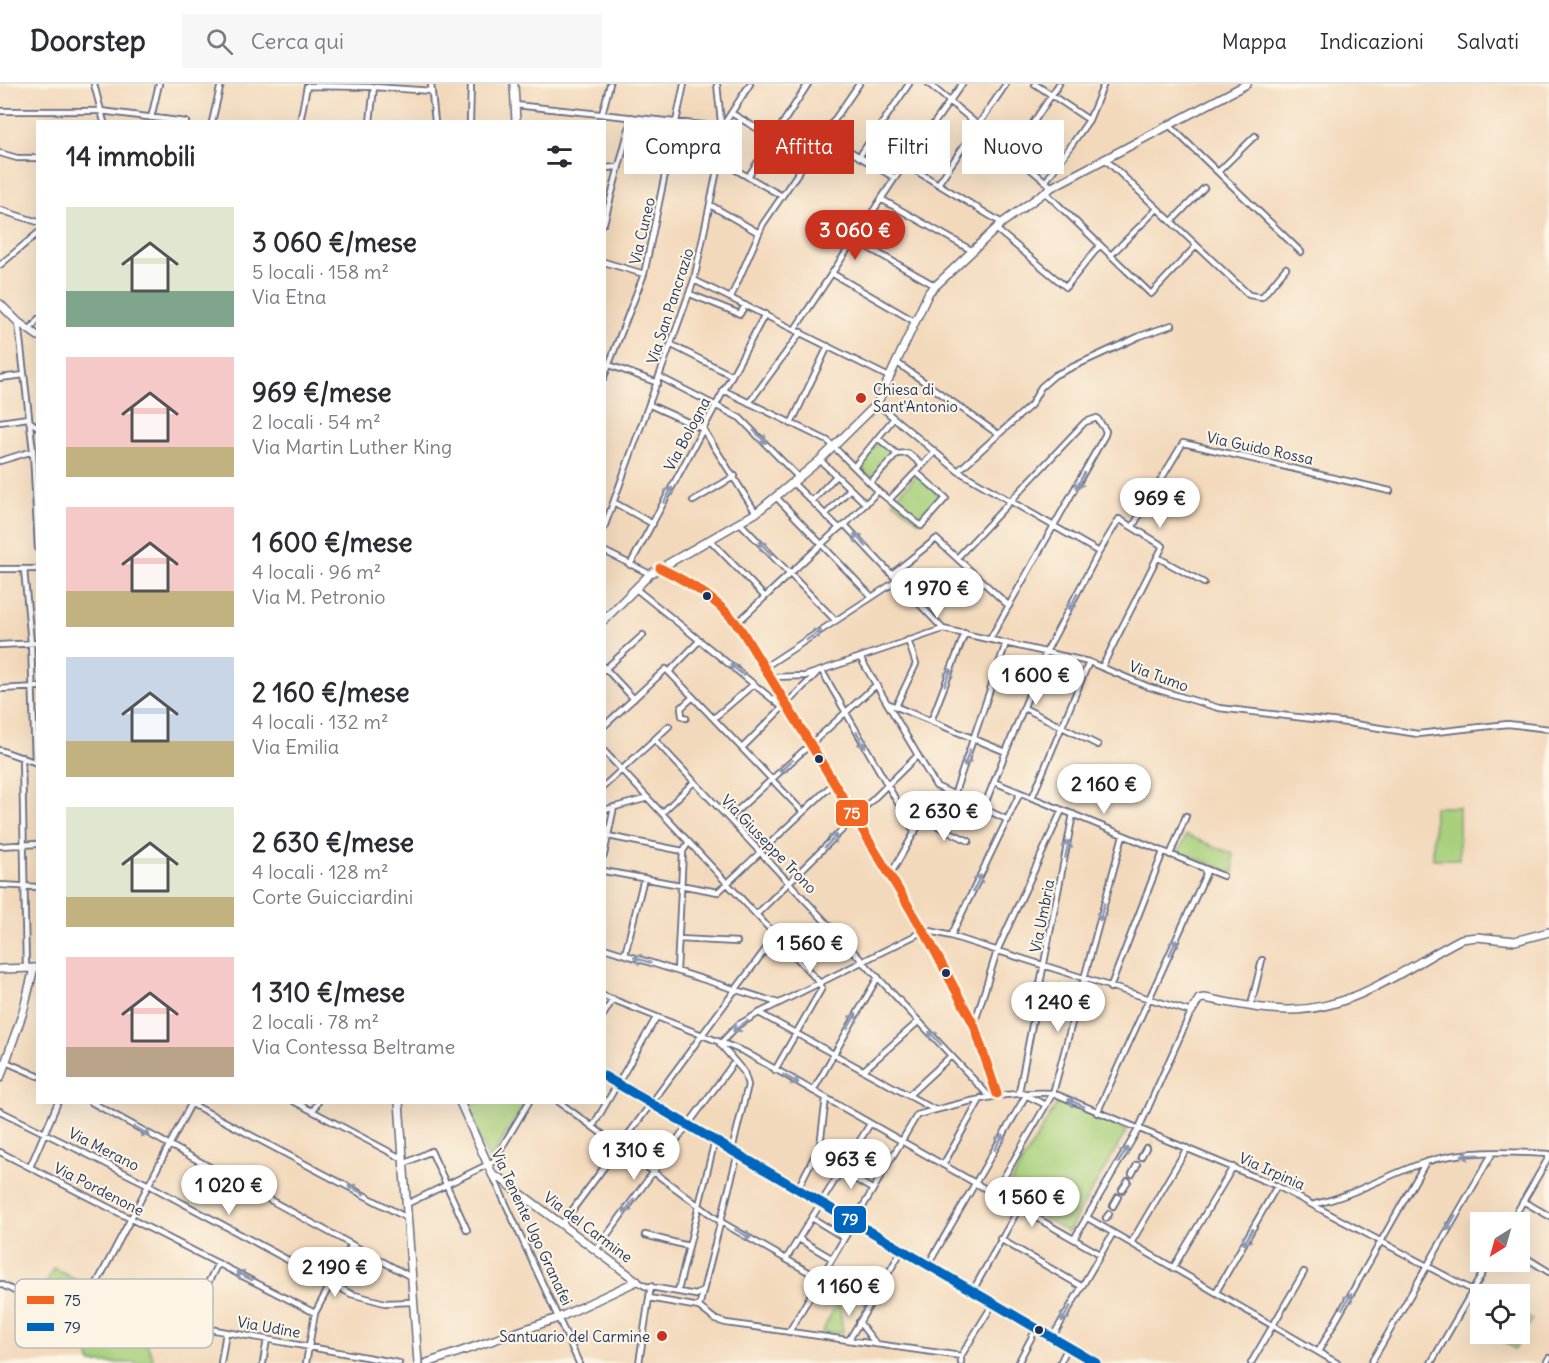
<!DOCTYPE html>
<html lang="it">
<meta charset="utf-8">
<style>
:root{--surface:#fff;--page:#f7f7f7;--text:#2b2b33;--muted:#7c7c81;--line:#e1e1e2;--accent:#c8321e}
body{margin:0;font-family:Delius,sans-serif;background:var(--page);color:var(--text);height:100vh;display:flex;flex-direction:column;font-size:22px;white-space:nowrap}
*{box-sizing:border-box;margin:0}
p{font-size:20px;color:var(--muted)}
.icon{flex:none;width:33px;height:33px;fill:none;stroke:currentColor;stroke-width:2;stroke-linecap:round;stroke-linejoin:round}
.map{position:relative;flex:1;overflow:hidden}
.details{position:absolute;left:36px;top:36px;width:570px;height:984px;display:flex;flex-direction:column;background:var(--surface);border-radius:0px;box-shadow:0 6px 24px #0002}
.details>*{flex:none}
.hud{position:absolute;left:624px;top:36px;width:570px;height:54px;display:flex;gap:12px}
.needle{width:39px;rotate:217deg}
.controls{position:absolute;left:1470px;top:1128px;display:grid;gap:12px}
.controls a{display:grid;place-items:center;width:60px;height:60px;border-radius:0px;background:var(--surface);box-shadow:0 6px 24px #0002;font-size:30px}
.price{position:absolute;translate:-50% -51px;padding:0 14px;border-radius:21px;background:#fff;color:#222;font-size:20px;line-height:39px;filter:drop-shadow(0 2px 3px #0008)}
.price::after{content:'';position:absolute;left:50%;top:36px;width:18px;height:14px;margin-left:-9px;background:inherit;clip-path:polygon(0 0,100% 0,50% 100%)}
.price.active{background:var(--accent);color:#fff}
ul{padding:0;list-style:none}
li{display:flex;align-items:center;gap:18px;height:150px;padding:0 30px}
li span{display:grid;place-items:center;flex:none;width:168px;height:120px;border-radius:0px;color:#555}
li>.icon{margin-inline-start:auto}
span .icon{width:72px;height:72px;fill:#fffc;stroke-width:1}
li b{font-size:26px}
h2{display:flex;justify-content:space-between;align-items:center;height:72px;padding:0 30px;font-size:26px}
.chip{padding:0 21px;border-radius:0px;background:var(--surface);box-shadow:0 6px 24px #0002;font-size:21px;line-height:54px}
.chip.active{background:var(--accent);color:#fff}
header{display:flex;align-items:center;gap:36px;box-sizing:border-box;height:84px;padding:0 30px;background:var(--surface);border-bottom:2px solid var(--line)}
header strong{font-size:28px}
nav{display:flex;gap:33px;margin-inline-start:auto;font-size:21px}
.search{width:420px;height:54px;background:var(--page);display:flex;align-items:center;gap:15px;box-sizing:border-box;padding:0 21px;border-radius:0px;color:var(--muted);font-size:22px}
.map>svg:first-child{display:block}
.green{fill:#a8d07b;stroke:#62806c;stroke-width:1.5}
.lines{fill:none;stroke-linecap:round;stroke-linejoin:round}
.street-tunnel{stroke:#c8b7a9;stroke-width:4.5;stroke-dasharray:4.5 2;stroke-linecap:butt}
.street-casing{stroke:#676a7f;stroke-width:8}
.secondary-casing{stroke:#676a7f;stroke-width:10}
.street{stroke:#fff;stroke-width:4.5}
.secondary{stroke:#fff;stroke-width:7}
.bus-1-casing{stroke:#fcf5e5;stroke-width:14}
.bus-2-casing{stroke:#fcf5e5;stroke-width:14}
.bus-1{stroke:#f26522;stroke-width:9}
.bus-2{stroke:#0065bd;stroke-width:9}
.oneway{stroke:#8d97ae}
.poi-dot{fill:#c8321e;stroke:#fcf5e5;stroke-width:2}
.bus-dot{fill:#1b2f5e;stroke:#fcf5e5;stroke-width:2}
.labels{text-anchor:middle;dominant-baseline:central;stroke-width:4.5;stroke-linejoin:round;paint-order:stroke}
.street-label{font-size:15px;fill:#1b2f5e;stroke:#fcf5e5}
.poi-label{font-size:15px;fill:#1b2f5e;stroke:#fcf5e5;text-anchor:start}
.key{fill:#fcf5e5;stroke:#b8babc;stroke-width:1.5}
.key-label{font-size:16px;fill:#1b2f5e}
.line-badge{stroke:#fcf5e5;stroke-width:2}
.badge-label{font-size:16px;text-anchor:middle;font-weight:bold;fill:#fff}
</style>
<header>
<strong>Doorstep</strong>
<div class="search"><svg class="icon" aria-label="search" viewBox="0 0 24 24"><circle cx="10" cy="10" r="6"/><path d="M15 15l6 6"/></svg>Cerca qui</div>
<nav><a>Mappa</a><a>Indicazioni</a><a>Salvati</a></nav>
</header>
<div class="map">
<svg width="1549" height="1279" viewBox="0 0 1549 1279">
<rect width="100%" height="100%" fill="#fcf5e5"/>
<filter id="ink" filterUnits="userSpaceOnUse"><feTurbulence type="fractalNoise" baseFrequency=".0167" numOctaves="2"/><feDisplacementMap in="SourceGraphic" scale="12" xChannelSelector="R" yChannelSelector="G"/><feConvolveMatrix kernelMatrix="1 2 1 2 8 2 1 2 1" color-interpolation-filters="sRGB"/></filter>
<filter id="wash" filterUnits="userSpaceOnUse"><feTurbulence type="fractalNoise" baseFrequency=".008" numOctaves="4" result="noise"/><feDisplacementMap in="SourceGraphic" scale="24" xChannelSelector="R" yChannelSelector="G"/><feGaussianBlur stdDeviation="1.35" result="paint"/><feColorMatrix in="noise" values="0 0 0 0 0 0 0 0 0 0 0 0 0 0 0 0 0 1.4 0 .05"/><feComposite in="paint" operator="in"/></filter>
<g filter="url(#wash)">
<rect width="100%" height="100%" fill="#f3d9bc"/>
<path class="green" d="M 879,358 L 893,370 L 872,394 L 858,382 Z
M 917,391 L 941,413 L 919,438 L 893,417 Z
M 1434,723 L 1459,723 L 1459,775 L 1433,775 Z
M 1186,751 L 1233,770 L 1234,789 L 1179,768 Z
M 1059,1016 L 1127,1046 L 1068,1148 L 1003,1111 Z
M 464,1019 L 525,1019 L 491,1075 L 489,1075 Z
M 54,1184 L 86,1202 L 72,1228 L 40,1211 Z
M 839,1219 L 843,1248 L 822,1249 L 836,1220 Z
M 1520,1228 L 1532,1236 L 1515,1265 L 1500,1256 L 1504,1250 L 1520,1250 Z
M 102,1256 L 147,1260 L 153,1274 L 150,1279 L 91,1279 L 87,1266 L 93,1258 Z"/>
</g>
<g filter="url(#ink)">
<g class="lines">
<path class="street-tunnel" d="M 1146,1064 L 1150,1058"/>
<defs>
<path id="street" d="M 94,0 L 104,38
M 431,0 L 435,38
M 929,0 L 1052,103
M 1035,0 L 1089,36
M 515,21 L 722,43 L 750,0
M 0,27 L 101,27 L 186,38
M 731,29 L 807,74
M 602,30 L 610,0
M 151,34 L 159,0
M 212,38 L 221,0
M 300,38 L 307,2 L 374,3
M 370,38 L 374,3 L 432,7
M 470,38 L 471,0
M 1169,41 L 1301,168
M 823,51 L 895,94
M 0,69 L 17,74 L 38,74
M 1013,69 L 1059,0
M 859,73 L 909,0
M 1105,75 L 1249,211 L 1262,213 L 1286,184
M 720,77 L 782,112
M 905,80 L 1002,139
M 604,84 L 618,83
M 1218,88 L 1255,52
M 748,93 L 808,0
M 1046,97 L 1089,36 L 1104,0
M 938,100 L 1006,0
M 1045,108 L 1151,210 L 1196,162
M 881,115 L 971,166
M 712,122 L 759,149
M 0,126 L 38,138
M 1171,138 L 1204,104
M 604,139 L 632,33
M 996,145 L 1066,203 L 1100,161
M 855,156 L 934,201
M 1111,171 L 1157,125
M 604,178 L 644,190
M 0,181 L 38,149
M 833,190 L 914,237
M 694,196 L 889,293
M 690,210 L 740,230 L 745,221
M 731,213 L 763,140 L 859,0
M 18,238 L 33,367 L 38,465
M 795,245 L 895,94 L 962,0
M 30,246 L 38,235
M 672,261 L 731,291
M 896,278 L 998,350
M 604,279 L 658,299
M 604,293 L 644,190 L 684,0
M 660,293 L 740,334 L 799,394
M 0,294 L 24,291
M 723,306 L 828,357 L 878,407 L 921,442 L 946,414 L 916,388
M 749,319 L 801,248
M 877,320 L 958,387 L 1099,468
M 650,321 L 703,345 L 756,429
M 29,337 L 38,343
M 0,338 L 28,334
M 791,340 L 828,262
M 879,355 L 897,370 L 908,369 L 922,381
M 820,376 L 866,420
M 0,377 L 33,367
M 854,383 L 894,334
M 958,387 L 1031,321 L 1041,303 L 1055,291 L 1140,252 L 1172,241
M 793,399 L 839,444
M 870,399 L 897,370
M 776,413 L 872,513
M 889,416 L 935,368
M 693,417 L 735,392
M 812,417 L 836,392
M 615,419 L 653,440
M 825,431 L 850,405
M 740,439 L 835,536
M 845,441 L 943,545
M 1133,442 L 1183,359 L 1390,407
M 604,444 L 694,196 L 723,58 L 717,0
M 710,456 L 764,512
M 604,467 L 650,490
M 1157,473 L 1204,499
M 957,474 L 1085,338 L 1097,334 L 1106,347 L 1105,351 L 990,555
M 630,481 L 765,230
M 660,484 C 691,499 722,518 742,547 L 929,856 L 974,941 L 997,1010
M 0,485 L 38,485
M 24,485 L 31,559 L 35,678
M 892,490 L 936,455 L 1009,522
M 636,505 L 782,623
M 737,539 L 839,444 L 845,441 L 878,407
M 0,561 L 38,559
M 861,575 L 936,702 L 1008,736
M 604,583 L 634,615
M 765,583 L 898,496
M 604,586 L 643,551
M 822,587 L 915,749
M 669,588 L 700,556
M 771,593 L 805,592 L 943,545 L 1089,578 L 1149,603 L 1219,624 L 1348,639 L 1418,650 L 1508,640 L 1549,645
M 0,605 L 38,603
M 887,619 L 1006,668
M 896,622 L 916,580 L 908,556
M 1024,624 L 1098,661
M 686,634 L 682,632 L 681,624 L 693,613
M 714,634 L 754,600
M 931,637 L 965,549
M 604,642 L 666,585 L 803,728
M 655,656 L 989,1012
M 742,664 L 816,590
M 0,666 L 37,679
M 604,667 L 819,898 L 822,904 L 775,986
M 22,673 L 26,884
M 994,698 L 1223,792
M 604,702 L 669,642
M 954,711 L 1006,559
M 1032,714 L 1089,578
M 983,725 L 1046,568 L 1099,468 L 1119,435 L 1163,462 L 1102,583
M 604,726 L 648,714
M 662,729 L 694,698
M 729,734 L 876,601
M 929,738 L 945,708
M 608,752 L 683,767
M 0,762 L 38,760
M 604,771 L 614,723
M 1170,771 L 1186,732
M 604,787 L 718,808 L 834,699
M 889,793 L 921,737 L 929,738 L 969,757
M 0,801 L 38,803
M 757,830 L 918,671
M 951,852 L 1020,709
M 679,855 L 737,858
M 604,864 L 778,919
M 625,870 L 644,794
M 677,887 L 683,767 L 689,758
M 1110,904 L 1163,768
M 604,912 L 745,968 L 1100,1170
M 1251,921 L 1262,876
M 759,929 L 935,1026
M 604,930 L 613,915
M 974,941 L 997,867 L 1062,726
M 720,960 L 738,941 L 759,929 L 926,846 L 951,852 L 1191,928 L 1139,1044 L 1074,1155
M 720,960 L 744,988 L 748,1001 L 732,1066
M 6,978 L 38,992
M 865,985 L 919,937
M 813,1007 L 878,893
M 909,1011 L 951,972
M 91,1018 L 411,1193
M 295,1018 L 403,1075
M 559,1018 L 721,1138 L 868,1222
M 190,1019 L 407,1134
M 1046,1021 L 1019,1008 L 1073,730
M 0,1027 L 149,1101 L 351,1210 L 385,1219 L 413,1218
M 313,1027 L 318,1018
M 1097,1029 L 1206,790 L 1204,785
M 593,1042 L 656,934
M 0,1068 L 315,1229
M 1141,1073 L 1146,1064
M 404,1080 L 431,1067 L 467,1146
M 943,1081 L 981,1014
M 30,1083 L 58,1018
M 841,1087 L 872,1105
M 1132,1090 L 1137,1081
M 493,1092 L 579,1279
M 798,1104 L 820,1061 L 826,1014
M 1122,1106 L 1128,1097
M 994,1110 L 1053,1009 L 1123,751
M 1523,1117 L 1549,1132
M 407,1120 L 493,1078 L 529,1018
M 1315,1120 C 1354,1112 1388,1090 1426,1078 C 1463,1065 1510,1068 1549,1070
M 1113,1122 L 1118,1113
M 1086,1133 L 1337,1279
M 812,1134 L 843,1153
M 1106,1134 L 1109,1130
M 1511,1138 L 1549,1073
M 562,1140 L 776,851
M 645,1151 L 688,1162
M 799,1155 L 831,1174
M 1000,1155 L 1081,1202
M 1131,1159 L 1187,1064
M 596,1166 L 732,981
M 1520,1170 L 1549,1188
M 786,1175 L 870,1040
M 928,1181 L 1025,1013
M 1173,1184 L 1233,1083
M 637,1197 L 645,1202 L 696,1211 L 701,1208
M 0,1200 L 77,1237 L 187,1241 L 399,1279
M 651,1202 L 649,1214 L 699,1223 L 716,1236 L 726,1239 L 961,1272
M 678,1207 L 715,1056
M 972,1208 L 1019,1124
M 1216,1208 L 1277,1102
M 699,1223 L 738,1069
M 77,1237 L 192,1018
M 859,1238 L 876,1260
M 187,1241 L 218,1179
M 789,1248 L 917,1031 C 964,1018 1003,1007 1053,1009 L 1277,1102 L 1472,1206
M 1052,1254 L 1113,1149
M 849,1256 L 902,1166
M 1318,1268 L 1426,1078
M 221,1279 L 226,1248
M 263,1279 L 267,1255
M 306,1279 L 315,1229 L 351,1162
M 639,1279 L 649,1214
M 961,1279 L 961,1272 L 993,1220
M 1018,1279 L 1036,1245
M 1060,1279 L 1068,1263
M 1251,1279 L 1304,1188
M 1371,1279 L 1492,1070
M 1431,1279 L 1489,1178
M 1546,1279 L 1549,1274"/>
<path id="secondary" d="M 514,0 L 516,38
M 0,220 L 18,238 L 38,252
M 604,536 L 650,490 L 756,429 L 820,376 L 877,320 L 929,208 L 1002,139 L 1052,103 L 1247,0
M 0,885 L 36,884
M 1191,928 L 1199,915 L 1204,914 C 1232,919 1262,926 1290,926 C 1356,925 1405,884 1461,855 L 1477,853 L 1515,857 L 1549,848
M 604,992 L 1096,1279
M 0,994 L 23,928 L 34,884
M 399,1018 L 418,1279
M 427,1279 L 558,1234 L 637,1197 L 500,1094 L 493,1092 L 460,1018"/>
</defs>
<use href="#street" class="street-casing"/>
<use href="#secondary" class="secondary-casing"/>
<use href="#street" class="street"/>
<use href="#secondary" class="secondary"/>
<defs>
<path id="bus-1" d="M 660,484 C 691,499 722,518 742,547 L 929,856 L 974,941 L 997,1010"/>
<path id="bus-2" d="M 604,992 L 1096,1279"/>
</defs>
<use href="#bus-1" class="bus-1-casing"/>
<use href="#bus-2" class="bus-2-casing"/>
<use href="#bus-1" class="bus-1"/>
<use href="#bus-2" class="bus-2"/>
</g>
<defs><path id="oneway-shaft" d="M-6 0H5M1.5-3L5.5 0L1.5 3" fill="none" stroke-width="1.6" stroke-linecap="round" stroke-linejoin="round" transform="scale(1.5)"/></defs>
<g class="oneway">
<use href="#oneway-shaft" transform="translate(760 353) rotate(46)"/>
<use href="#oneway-shaft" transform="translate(1080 397) rotate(118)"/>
<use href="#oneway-shaft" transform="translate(668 411) rotate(-62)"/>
<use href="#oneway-shaft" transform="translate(860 456) rotate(-134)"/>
<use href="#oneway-shaft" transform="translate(765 464) rotate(-135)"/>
<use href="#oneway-shaft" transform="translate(1073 518) rotate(118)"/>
<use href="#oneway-shaft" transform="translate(814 551) rotate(-34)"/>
<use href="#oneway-shaft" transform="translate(737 586) rotate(-141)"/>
<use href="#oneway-shaft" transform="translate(948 593) rotate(-69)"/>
<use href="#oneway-shaft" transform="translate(861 656) rotate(61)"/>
<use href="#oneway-shaft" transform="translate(967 674) rotate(109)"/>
<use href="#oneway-shaft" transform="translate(786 682) rotate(138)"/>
<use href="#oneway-shaft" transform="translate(831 757) rotate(-45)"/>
<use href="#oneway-shaft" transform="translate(1067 765) rotate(-79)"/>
<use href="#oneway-shaft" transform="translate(977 799) rotate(-64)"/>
<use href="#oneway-shaft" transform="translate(1102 828) rotate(105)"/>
<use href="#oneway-shaft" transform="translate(1173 863) rotate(-66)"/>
<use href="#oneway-shaft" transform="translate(642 876) rotate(-162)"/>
<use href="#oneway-shaft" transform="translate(852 937) rotate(-60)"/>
<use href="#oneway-shaft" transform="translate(740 942) rotate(144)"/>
<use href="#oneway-shaft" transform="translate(935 954) rotate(-133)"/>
<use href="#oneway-shaft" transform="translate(791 995) rotate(29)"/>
<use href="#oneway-shaft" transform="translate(1076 1019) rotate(-156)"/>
<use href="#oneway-shaft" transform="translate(142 1047) rotate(29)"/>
<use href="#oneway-shaft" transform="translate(999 1058) rotate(-60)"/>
<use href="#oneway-shaft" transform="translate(1123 1071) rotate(-59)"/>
<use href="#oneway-shaft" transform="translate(1470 1071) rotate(178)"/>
<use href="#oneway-shaft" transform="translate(356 1106) rotate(-152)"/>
<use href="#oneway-shaft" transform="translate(629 1122) rotate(126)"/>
<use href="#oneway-shaft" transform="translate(1451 1139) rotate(120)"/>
<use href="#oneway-shaft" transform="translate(743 1150) rotate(30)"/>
<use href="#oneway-shaft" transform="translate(1248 1153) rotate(120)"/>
<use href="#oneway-shaft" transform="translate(244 1192) rotate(-153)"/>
<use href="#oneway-shaft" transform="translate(1347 1217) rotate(-60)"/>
<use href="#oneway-shaft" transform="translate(1066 1230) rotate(120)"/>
</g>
</g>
<g class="poi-dot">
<circle cx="861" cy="314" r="6"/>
<circle cx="662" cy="1252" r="6"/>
</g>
<g class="bus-dot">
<circle cx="707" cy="512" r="5"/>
<circle cx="819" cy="675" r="5"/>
<circle cx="946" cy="889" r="5"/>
<circle cx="1039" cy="1246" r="5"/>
</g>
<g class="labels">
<g class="street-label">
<text transform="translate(642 147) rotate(-77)">Via Cuneo</text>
<text transform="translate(670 222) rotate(-72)">Via San Pancrazio</text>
<text transform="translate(687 350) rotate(-62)">Via Bologna</text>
<text transform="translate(1260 364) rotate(12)">Via Guido Rossa</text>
<text transform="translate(1159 592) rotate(20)">Via Tumo</text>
<text transform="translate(769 760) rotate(46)">Via Giuseppe Trono</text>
<text transform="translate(1042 832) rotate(-79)">Via Umbria</text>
<text transform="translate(104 1065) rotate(27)">Via Merano</text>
<text transform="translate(1272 1087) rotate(24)">Via Irpinia</text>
<text transform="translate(99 1105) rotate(27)">Via Pordenone</text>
<text transform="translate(532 1143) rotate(65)">Via Tenente Ugo Granafei</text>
<text transform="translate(588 1143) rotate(37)">Via del Carmine</text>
<text transform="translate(269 1243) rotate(10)">Via Udine</text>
</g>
<g class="poi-label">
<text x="873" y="305">Chiesa di<tspan x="873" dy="17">Sant'Antonio</tspan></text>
<text x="650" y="1252" text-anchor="end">Santuario del Carmine</text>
</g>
</g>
<rect x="15" y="1195" width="198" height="69" rx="9" class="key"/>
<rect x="27" y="1212" width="27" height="8" fill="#f26522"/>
<rect x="27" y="1239" width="27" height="8" fill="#0065bd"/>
<g class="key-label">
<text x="64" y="1222">75</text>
<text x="64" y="1249">79</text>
</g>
<g class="line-badge">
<rect x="835" y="715" width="34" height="28" rx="6" fill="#f26522"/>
<rect x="833" y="1121" width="34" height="29" rx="6" fill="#0065bd"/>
</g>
<g class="badge-label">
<text x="852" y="735">75</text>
<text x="850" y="1141">79</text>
</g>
</svg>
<div class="controls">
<a><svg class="needle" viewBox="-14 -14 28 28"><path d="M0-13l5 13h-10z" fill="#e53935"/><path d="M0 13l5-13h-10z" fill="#7c7c81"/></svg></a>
<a><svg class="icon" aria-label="locate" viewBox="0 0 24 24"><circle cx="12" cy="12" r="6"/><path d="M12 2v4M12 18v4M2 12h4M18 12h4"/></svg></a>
</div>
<b class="price active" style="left:855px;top:177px">3 060 €</b>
<b class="price" style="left:1160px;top:445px">969 €</b>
<b class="price" style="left:937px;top:535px">1 970 €</b>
<b class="price" style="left:1036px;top:622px">1 600 €</b>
<b class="price" style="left:1104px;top:731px">2 160 €</b>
<b class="price" style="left:944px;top:758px">2 630 €</b>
<b class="price" style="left:810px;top:890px">1 560 €</b>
<b class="price" style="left:1058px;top:949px">1 240 €</b>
<b class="price" style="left:634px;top:1097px">1 310 €</b>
<b class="price" style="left:851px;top:1106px">963 €</b>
<b class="price" style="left:229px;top:1132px">1 020 €</b>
<b class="price" style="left:1032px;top:1144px">1 560 €</b>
<b class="price" style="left:335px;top:1214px">2 190 €</b>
<b class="price" style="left:849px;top:1233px">1 160 €</b>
<div class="hud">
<a class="chip">Compra</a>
<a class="chip active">Affitta</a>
<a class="chip">Filtri</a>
<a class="chip">Nuovo</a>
</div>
<section class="details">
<h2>14 immobili<svg class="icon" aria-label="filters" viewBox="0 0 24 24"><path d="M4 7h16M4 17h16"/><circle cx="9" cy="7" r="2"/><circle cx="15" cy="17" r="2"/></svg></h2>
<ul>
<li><span style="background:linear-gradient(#dfe7d0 70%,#7fa58c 0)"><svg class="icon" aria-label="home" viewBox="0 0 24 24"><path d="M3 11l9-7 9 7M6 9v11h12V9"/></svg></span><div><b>3 060 €/mese</b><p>5 locali · 158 m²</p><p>Via Etna</p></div></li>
<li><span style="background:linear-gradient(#f6c9c9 75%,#c2b280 0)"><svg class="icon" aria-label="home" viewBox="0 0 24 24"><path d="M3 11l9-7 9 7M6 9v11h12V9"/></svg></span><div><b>969 €/mese</b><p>2 locali · 54 m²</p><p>Via Martin Luther King</p></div></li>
<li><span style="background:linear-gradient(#f6c9c9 70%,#c2b280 0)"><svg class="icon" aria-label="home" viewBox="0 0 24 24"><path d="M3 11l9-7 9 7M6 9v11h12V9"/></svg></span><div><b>1 600 €/mese</b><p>4 locali · 96 m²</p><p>Via M. Petronio</p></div></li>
<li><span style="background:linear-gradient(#c9d6e8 70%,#c2b280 0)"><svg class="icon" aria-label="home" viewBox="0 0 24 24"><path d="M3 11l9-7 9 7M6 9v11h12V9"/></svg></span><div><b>2 160 €/mese</b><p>4 locali · 132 m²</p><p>Via Emilia</p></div></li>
<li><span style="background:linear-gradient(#dfe7d0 75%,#c2b280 0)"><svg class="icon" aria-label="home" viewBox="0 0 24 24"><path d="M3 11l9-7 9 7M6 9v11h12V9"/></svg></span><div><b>2 630 €/mese</b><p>4 locali · 128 m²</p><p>Corte Guicciardini</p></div></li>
<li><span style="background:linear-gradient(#f6c9c9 75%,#b9a48a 0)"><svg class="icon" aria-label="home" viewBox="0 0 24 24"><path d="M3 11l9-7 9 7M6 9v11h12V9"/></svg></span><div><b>1 310 €/mese</b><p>2 locali · 78 m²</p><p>Via Contessa Beltrame</p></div></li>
</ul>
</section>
</div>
